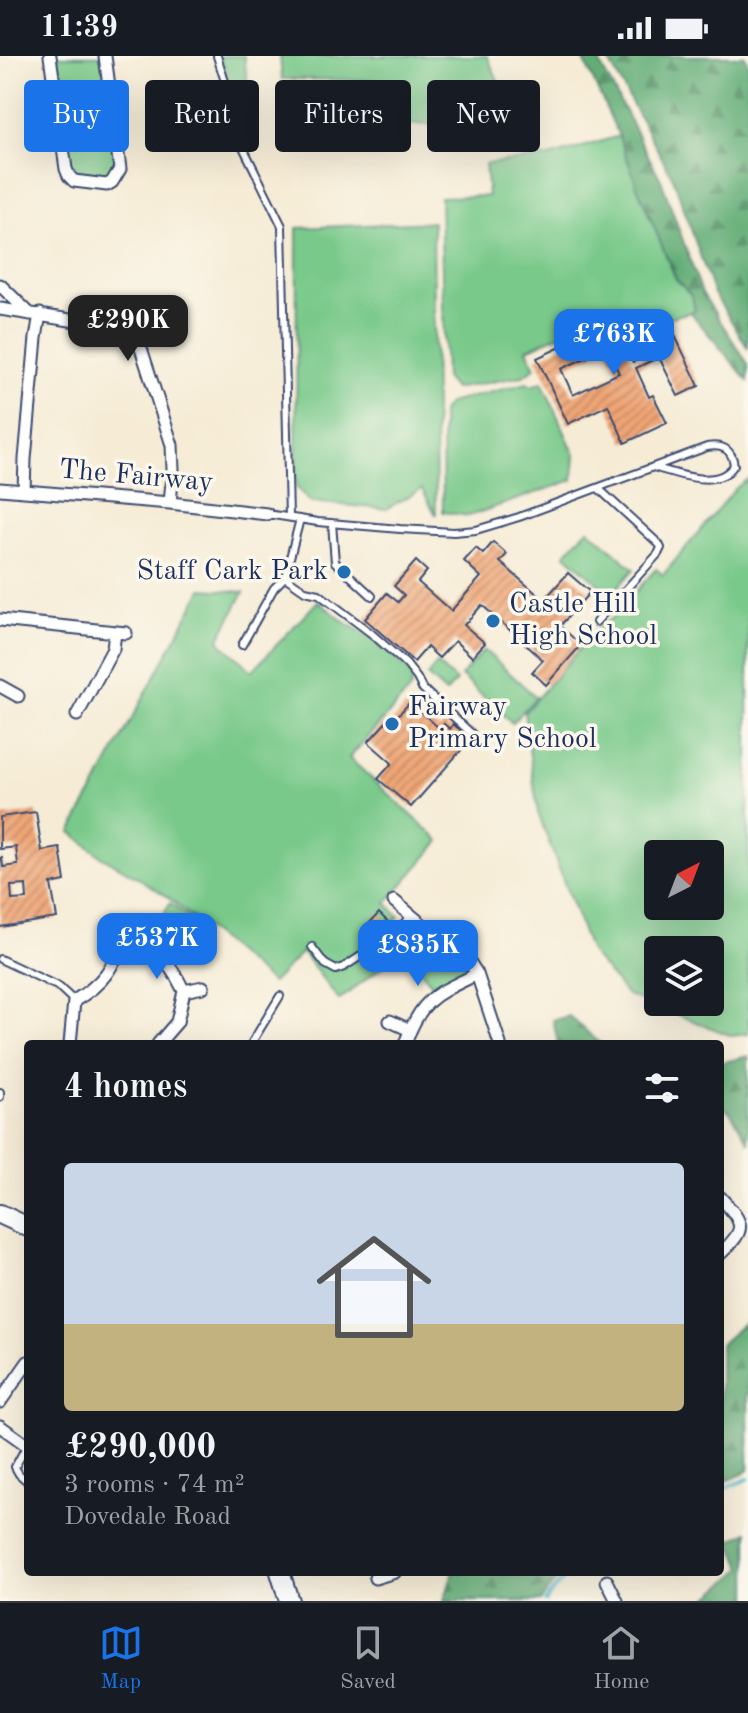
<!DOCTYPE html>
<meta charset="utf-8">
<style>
:root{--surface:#171b24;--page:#20242c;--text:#f1f3f6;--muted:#9ea1a6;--line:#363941;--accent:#1a73e8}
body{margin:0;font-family:"Old Standard TT",serif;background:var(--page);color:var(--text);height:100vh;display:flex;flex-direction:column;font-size:30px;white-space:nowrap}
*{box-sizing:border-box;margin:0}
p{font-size:26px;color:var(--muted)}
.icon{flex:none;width:44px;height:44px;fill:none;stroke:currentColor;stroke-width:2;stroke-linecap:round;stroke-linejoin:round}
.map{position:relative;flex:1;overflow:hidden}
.drawer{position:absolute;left:24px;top:984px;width:700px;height:536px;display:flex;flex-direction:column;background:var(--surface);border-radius:8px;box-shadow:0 8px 32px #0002}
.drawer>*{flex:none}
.banner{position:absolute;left:24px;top:24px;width:700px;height:72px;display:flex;gap:16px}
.needle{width:52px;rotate:42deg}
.fabs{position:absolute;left:644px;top:784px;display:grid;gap:16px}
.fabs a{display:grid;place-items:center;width:80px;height:80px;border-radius:8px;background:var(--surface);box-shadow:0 8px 32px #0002;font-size:40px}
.price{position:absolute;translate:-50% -68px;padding:0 18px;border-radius:16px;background:var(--accent);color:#fff;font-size:26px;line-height:52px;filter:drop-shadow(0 2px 4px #0008)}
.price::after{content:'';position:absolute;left:50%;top:48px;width:24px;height:18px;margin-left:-12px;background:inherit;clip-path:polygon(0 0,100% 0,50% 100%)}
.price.current{background:#222;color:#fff}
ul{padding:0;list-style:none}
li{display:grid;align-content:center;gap:16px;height:424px;padding:0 40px}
li span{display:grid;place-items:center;height:248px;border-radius:8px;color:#555}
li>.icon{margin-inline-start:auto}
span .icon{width:144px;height:144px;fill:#fffc;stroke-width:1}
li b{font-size:34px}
h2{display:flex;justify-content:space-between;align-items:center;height:96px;padding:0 40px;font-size:34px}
.tag{padding:0 28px;border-radius:8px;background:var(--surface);box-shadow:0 8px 32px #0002;font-size:28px;line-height:72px}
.tag.current{background:var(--accent);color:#fff}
.status{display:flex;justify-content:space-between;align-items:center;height:56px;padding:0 40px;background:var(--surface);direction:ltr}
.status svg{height:22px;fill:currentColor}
.tab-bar{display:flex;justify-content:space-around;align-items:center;height:112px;border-top:2px solid var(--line);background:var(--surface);font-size:22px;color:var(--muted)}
.tab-bar a{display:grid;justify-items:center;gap:4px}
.tab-bar .current{color:var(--accent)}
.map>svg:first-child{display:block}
.green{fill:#79c98a;stroke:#4a7c74;stroke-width:2;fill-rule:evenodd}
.forest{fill:url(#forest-firs);stroke:#3e6e6a;stroke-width:2}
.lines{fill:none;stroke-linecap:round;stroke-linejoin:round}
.stream{stroke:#52bad0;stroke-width:4}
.building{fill:url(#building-hatch);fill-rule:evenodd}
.lane-casing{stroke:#3c4b70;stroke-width:10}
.street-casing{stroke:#3c4b70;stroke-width:15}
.primary-casing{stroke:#3c4b70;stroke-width:22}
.lane{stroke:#fff;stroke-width:6}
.street{stroke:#fff;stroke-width:11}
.primary{stroke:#fff;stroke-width:18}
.poi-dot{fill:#1f6fb2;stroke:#fbf7ec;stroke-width:3}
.labels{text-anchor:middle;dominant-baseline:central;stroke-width:7;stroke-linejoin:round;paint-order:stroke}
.street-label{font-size:28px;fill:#1b2f5e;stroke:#fbf7ec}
.poi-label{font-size:28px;fill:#1b2f5e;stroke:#fbf7ec;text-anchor:start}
</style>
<div class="status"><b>11:39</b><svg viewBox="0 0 49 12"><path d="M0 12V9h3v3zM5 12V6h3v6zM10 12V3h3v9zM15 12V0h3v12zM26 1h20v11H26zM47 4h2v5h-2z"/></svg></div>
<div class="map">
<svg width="748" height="1545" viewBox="0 0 748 1545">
<defs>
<pattern id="forest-firs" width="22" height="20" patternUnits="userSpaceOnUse" patternTransform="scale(2)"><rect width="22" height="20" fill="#62ad76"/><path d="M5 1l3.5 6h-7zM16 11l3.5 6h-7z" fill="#508d64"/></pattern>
<pattern id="building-hatch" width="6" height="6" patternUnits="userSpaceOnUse" patternTransform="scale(2)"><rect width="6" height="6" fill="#efa575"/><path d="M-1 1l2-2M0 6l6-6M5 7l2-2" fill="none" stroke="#c18763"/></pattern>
</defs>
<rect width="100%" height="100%" fill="#fbf7ec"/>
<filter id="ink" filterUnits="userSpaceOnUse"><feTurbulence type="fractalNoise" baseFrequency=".0125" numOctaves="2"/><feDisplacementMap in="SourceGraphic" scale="16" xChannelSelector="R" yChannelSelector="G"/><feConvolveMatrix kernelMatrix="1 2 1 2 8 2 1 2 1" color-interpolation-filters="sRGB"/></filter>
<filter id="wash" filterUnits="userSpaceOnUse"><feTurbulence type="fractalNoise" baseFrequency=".006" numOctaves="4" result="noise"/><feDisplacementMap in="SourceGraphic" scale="32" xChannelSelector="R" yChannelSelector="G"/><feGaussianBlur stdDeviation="1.8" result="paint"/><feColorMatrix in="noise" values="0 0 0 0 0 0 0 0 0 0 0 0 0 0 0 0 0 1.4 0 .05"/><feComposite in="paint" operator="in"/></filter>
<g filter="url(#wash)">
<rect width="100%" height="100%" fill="#f6ecd6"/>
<path class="green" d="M 50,0 L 105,0 L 120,113 L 112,126 L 69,120 Z
M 220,0 L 244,0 L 248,30 L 256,30 L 251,42 L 243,48 L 237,47 L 233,42 Z
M 280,0 L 487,0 L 512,55 L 436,55 L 435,69 L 400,68 L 395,24 L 282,23 Z
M 619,80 L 639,135 L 676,223 L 692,240 L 695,255 L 627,272 L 617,253 L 527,293 L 535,312 L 523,320 L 454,333 L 445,322 L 440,141 L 488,140 L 485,108 L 549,101 Z
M 433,166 L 436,459 L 422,433 L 386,453 L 310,446 L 296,431 L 297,172 Z
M 542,326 L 575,399 L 573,424 L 469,460 L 443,456 L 442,356 L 449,347 L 527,327 L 532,330 Z
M 748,423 L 748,978 L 732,980 L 627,939 L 590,896 L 538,757 L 524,657 L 595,575 L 614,560 L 656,513 L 663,519 L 736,432 ZM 658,798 L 710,798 L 710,850 L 658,850 ZM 658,894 L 710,894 L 710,946 L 658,946 Z
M 588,473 L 634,513 L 611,539 L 565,498 Z
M 202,533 L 244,536 L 219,583 L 222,588 L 252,615 L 318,545 L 343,565 L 371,582 L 410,616 L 413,624 L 410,634 L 349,702 L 440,785 L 386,847 L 399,860 L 393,867 L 405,878 L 413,875 L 422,880 L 339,944 L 302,896 L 272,927 L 168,841 L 137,821 L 99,799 L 71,776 Z
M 484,594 L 536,641 L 512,667 L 461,620 Z
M 437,608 L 456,625 L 446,637 L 427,620 Z
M 170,847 L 195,866 L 172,897 L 153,878 Z
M 425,883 C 439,891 455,897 466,910 L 464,918 L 435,932 L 406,897 Z"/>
<path class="forest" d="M 582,0 L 596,0 L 661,124 L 702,237 L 748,308 L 748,325 L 690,256 L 695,254 L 692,240 L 676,223 L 639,135 L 619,80 Z
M 606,0 L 745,0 L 748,9 L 748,292 L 713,236 L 673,122 Z
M 569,960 L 601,988 L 558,988 L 553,964 Z
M 748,1000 L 748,1085 L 731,1057 L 720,1047 L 720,1007 Z
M 748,1264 L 748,1414 L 743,1418 L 720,1427 L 720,1288 Z
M 748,1476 L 748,1545 L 704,1545 L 743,1512 L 730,1485 Z
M 453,1516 L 566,1516 L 556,1524 L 540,1545 L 444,1545 Z"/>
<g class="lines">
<path class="stream" d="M 720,1434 L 748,1423
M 545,1545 L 559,1528 L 574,1516"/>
</g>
<g id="blocks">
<path class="building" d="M 615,258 L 623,274 L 619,276 L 633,306 L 656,295 L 648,278 L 669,267 L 699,330 L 678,340 L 659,301 L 636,312 L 649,341 L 653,339 L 667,367 L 625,387 L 608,349 L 568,368 L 537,302 L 604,271 L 601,264 ZM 607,292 L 619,317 L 573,339 L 561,313 Z
M 493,486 L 507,498 L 500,506 L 544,544 L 568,517 L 590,536 L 560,570 L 581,589 L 546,629 L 532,616 L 543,604 L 482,549 L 464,569 L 485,587 L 472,601 L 455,585 L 439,602 L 427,591 L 414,606 L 365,563 L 387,537 L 398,546 L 404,539 L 394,530 L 416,505 L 427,515 L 418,526 L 451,555 L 481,521 L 464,505 L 476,492 L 483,498 Z
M 410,646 L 440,673 L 444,668 L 450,673 L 453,668 L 471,683 L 411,751 L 378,723 L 392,707 L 368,686 L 387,665 L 390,668 Z
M 36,756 L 42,795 L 60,792 L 65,825 L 51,828 L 57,862 L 0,871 L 0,802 L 2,802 L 3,811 L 18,809 L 16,791 L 0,793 L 0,761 ZM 26,829 L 27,843 L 12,844 L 11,830 Z
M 379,857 L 392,870 L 377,886 L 364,873 Z"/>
</g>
</g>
<g filter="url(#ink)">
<use href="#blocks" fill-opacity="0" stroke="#3c4b70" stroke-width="2"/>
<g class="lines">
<defs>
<path id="lane" d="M 217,0 L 231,45 L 242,89 L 282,170 L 289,461
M 267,458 L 318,466 L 400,473 L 454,476 L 476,474 L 519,461 L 707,391 C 722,388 732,393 734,409 C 718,435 676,417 653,411
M 300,463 L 285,521 L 305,535 L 319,538 L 372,578 L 406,608 L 417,622 L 422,632 L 472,678
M 332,467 L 335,506 L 372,540
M 596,566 L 658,498 L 661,492 L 659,488 L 598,432
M 242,589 L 274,532 L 285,521
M 312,891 L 325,908 L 336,914 L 344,911 L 387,883 L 411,861
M 0,903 L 59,931 L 74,945
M 251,988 L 280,940
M 0,1036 L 0,1041
M 27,1389 L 15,1411 L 19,1418 L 28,1426"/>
<path id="street" d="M 50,0 L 66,113 L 69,120 L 74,125 L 107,129 L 112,126 L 120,113 L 105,0
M 0,229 L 30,258
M 0,253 L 121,272 L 131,277 L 139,286 L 172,389 L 173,414 L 170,447
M 0,433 L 170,447 L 267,458
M 24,435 L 25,403 L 36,282 L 40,258
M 0,564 L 126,577
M 0,630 L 18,640
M 77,659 L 113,593 L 115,576
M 394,845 L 430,875 L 465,899 L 477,918 L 500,988
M 115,873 C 126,878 139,883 149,890 C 164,900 177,920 184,935 L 203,931
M 390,965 L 410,974
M 70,988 L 74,945 C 106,926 112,911 127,879
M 158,988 L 177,966 L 184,935
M 405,988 C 421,942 436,938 477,918
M 720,1141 C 744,1168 748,1172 720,1198
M 0,1346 L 28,1306
M 0,1370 L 28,1390
M 375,1522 L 395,1516
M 607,1525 L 617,1545"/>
<path id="primary" d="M 0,1158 L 28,1171
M 280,1516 L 289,1545"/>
</defs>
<use href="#lane" class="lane-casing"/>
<use href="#street" class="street-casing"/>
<use href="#primary" class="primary-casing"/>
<use href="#lane" class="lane"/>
<use href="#street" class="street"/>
<use href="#primary" class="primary"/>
</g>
</g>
<g class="poi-dot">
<circle cx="344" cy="516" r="8"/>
<circle cx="493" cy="565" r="8"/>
<circle cx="392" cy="668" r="8"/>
</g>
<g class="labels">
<g class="street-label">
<text transform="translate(136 421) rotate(5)">The Fairway</text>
</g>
<g class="poi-label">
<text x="328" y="516" text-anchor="end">Staff Cark Park</text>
<text x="509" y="549">Castle Hill<tspan x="509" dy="32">High School</tspan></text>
<text x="408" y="652">Fairway<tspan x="408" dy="32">Primary School</tspan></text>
</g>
</g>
</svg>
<div class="fabs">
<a><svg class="needle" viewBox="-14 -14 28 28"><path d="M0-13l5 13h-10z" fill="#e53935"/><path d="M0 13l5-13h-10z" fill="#9ea1a6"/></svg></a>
<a><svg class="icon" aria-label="layers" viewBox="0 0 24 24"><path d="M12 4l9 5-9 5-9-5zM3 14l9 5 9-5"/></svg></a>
</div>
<b class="price current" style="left:128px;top:307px">£290K</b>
<b class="price" style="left:614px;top:321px">£763K</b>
<b class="price" style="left:157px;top:925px">£537K</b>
<b class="price" style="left:418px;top:932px">£835K</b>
<div class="banner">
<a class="tag current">Buy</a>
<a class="tag">Rent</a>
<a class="tag">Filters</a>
<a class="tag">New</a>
</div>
<section class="drawer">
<h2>4 homes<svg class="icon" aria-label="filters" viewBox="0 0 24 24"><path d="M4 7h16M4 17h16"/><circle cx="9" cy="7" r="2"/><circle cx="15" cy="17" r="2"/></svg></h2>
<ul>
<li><span style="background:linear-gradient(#c9d6e8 65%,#c2b280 0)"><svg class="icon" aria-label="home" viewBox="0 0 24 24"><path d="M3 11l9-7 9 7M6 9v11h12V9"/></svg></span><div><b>£290,000</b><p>3 rooms · 74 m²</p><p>Dovedale Road</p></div></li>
</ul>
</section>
</div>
<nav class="tab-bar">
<a class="current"><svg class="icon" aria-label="map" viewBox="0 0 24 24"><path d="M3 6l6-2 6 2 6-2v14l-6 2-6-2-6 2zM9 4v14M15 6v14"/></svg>Map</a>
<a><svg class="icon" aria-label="saved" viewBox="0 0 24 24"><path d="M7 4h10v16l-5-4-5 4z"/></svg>Saved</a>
<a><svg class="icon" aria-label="home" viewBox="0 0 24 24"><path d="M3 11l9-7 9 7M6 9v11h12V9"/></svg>Home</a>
</nav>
